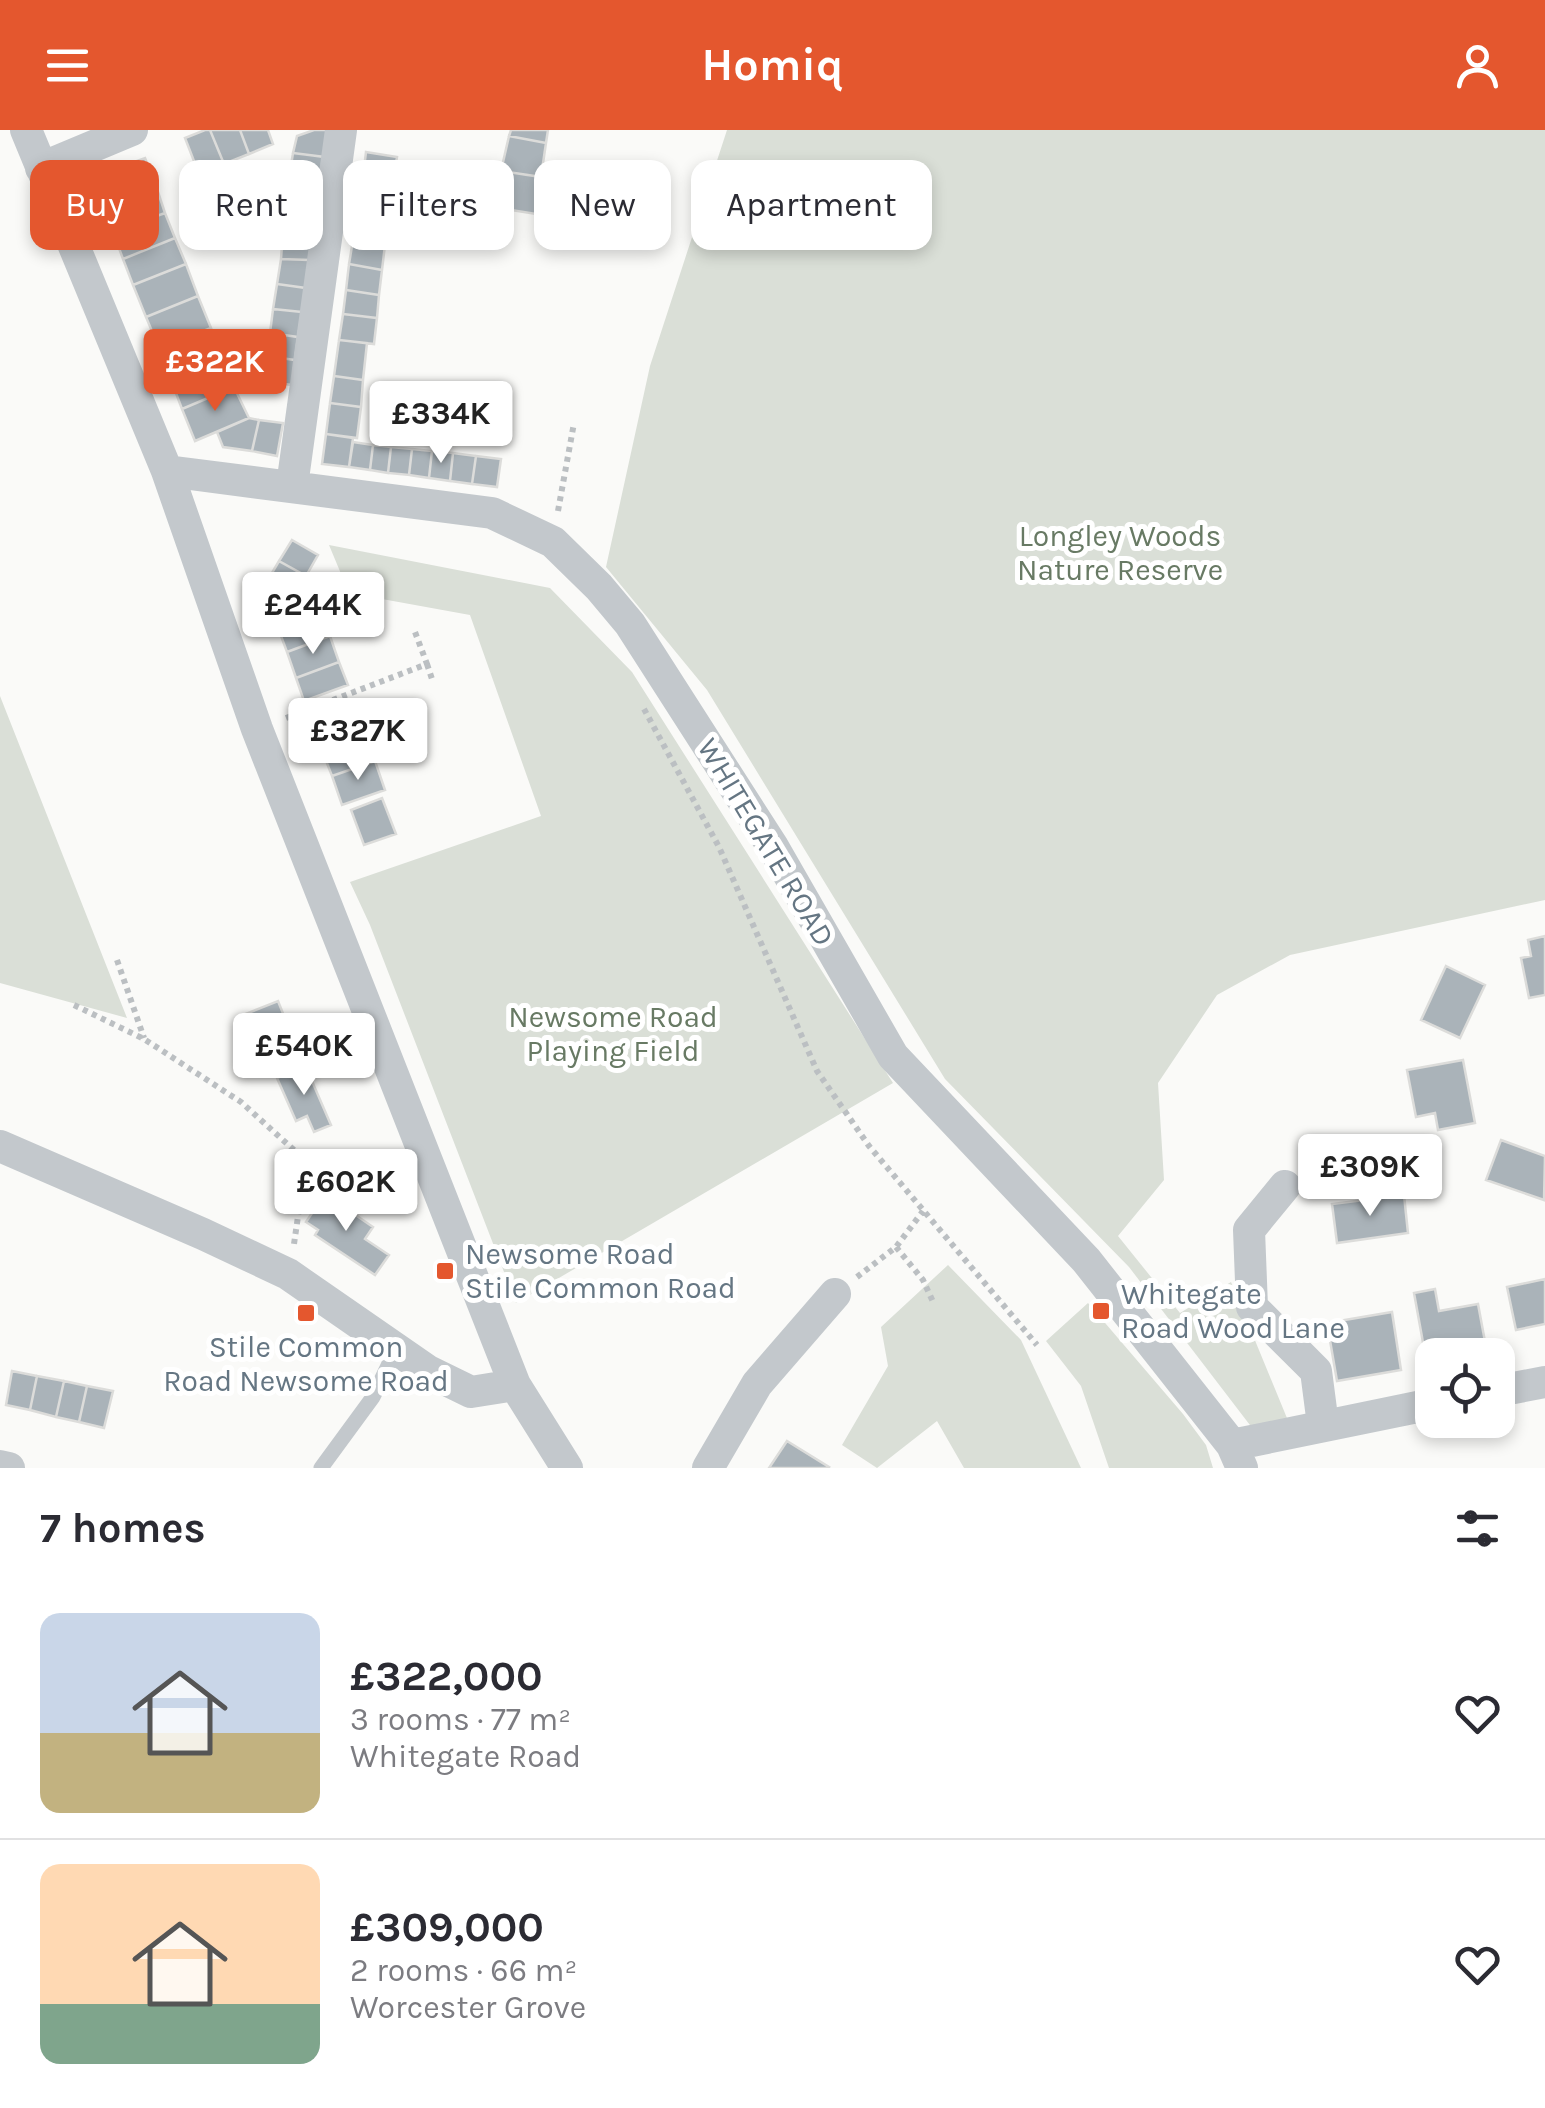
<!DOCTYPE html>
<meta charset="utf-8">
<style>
:root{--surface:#fff;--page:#f2f2f3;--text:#2b2b33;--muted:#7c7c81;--line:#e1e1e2;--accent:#e4572e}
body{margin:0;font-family:Karla,sans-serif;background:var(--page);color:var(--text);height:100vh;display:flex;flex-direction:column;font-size:38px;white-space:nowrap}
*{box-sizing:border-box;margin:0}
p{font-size:32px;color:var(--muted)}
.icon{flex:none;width:55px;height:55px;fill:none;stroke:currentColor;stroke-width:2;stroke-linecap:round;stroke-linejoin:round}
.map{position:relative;height:1338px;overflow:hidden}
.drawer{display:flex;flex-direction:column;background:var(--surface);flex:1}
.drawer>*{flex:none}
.guide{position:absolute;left:30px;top:30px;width:1000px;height:90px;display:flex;gap:20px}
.tools{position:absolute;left:1415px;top:1208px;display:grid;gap:20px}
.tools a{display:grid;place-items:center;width:100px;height:100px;border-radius:20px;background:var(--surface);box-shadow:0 5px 15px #0003;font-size:50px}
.price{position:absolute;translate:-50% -85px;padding:0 22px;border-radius:10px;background:#fff;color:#222;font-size:32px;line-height:65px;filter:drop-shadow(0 2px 5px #0008)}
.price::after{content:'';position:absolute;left:50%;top:60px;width:30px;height:22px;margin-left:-15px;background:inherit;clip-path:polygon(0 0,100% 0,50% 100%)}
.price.on{background:var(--accent);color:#fff}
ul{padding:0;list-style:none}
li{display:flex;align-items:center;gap:30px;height:250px;padding:0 40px}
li+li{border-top:2px solid var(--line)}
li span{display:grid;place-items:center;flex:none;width:280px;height:200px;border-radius:20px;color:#555}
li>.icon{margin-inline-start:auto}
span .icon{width:120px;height:120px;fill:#fffc;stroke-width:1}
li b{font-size:42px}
h2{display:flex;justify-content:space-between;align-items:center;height:120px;padding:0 40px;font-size:42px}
.chip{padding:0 35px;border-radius:20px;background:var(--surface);box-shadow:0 5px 15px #0003;font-size:35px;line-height:90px}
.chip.on{background:var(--accent);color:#fff}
header{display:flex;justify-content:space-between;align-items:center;height:130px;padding:0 40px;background:var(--accent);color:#fff;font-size:45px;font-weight:700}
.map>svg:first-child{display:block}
.green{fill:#dadfd7}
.building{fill:#aab3b9;stroke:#dcdcda;stroke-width:2.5}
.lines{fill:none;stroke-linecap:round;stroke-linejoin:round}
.path{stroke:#bbbfc2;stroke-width:6;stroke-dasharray:5 5;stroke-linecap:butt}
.lane{stroke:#c3c8cc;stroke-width:15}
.street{stroke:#c3c8cc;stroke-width:32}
.poi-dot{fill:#e4572e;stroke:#fff;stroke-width:4}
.labels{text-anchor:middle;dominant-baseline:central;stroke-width:10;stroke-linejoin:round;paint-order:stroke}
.park-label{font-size:30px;fill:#687a64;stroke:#fff}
.street-label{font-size:30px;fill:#657683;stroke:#fff}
.poi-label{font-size:30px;fill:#657683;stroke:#fff;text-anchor:start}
</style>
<header><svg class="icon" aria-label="menu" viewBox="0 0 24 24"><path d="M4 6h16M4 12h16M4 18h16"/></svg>Homiq<svg class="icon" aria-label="person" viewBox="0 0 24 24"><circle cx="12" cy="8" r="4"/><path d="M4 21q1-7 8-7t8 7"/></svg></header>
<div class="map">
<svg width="1545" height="1338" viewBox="0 0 1545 1338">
<rect width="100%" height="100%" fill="#fafaf8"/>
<path class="green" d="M 727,0 L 1545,0 L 1545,770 L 1290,825 L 1217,865 L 1158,953 L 1164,1050 L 1118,1106 L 1180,1183 L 1231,1152 L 1289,1293 L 1256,1303 L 1129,1137 L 945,949 L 707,560 L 606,437 L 650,236 Z
M 329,415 L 550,458 L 632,542 L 893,953 L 516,1173 L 370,795 L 350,752 L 541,686 L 470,485 L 349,463 Z
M 0,566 L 127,888 L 0,853 Z
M 948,1135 L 1021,1210 L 1081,1338 L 964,1338 L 937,1291 L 877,1338 L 842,1315 L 888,1236 L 881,1197 Z
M 1088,1173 L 1183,1284 L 1206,1315 L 1213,1338 L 1109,1338 L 1081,1256 L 1046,1211 Z"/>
<path class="building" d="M 205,0 L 210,0 L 224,34 L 199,44 L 185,8 Z
M 210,0 L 240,0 L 249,24 L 224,34 Z
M 240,0 L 268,0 L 273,14 L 249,24 Z
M 314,0 L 328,0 L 325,27 L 293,23 L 297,6 Z
M 511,0 L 548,0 L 546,13 L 509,6 Z
M 509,6 L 546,13 L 541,47 L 501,41 Z
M 366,22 L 397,27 L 392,60 L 362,55 Z
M 293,23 L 325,27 L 321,51 L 289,48 Z
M 145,28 L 156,56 L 104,75 L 93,47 Z
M 501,41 L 541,47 L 550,57 L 546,77 L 536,84 L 493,77 Z
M 289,48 L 321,51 L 318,77 L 286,74 Z
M 362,55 L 392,60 L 388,91 L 357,86 Z
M 156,56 L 165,83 L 113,102 L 104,75 Z
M 286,74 L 318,77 L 314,103 L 283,101 Z
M 165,83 L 175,108 L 123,129 L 113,102 Z
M 357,86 L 388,91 L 385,115 L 353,110 Z
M 283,101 L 314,103 L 309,130 L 281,129 Z
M 175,108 L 186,134 L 133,155 L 123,129 Z
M 353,110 L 385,115 L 382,140 L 349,134 Z
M 281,129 L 309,130 L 306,158 L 277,154 Z
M 186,134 L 198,166 L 146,187 L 133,155 Z
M 349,134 L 382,140 L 379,165 L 346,160 Z
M 277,154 L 306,158 L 302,182 L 273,179 Z
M 346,160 L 379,165 L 377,188 L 343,184 Z
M 198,166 L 211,198 L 159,218 L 146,187 Z
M 273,179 L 302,182 L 298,207 L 270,203 Z
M 343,184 L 377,188 L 374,214 L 339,210 Z
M 211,198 L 223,229 L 171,250 L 159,218 Z
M 270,203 L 298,207 L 295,230 L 266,226 Z
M 339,210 L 367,213 L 363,250 L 334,246 Z
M 266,226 L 295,230 L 292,255 L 263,251 Z
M 223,229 L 234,257 L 182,279 L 171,250 Z
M 334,246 L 363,250 L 361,277 L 330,273 Z
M 234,257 L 249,288 L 195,311 L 182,279 Z
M 330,273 L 361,277 L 357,308 L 326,304 Z
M 249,288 L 259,290 L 252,321 L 223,317 L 217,302 Z
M 259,290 L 283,293 L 277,326 L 252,321 Z
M 326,304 L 353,308 L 349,337 L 322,334 Z
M 353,312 L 373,315 L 370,340 L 349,337 Z
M 373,315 L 391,317 L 388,343 L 370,340 Z
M 391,317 L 412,319 L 409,345 L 388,343 Z
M 412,319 L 432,321 L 429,348 L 409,345 Z
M 432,321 L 453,323 L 450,351 L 429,348 Z
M 453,323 L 476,326 L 472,354 L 450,351 Z
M 476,326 L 501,329 L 497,357 L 472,354 Z
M 292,410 L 318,425 L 306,446 L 279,431 Z
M 279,431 L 306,446 L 294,468 L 266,453 Z
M 321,482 L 330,506 L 287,522 L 278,498 Z
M 330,506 L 339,532 L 296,548 L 287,522 Z
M 339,532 L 348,555 L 304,571 L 296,548 Z
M 354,574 L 366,606 L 323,623 L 311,590 Z
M 366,606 L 375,631 L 332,646 L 323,623 Z
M 375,631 L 385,660 L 342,675 L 332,646 Z
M 382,668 L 396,704 L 364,715 L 351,680 Z
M 1545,806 L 1545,865 L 1529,868 L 1521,828 L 1531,826 L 1528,810 Z
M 1446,836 L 1485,855 L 1460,908 L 1421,890 Z
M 278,871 L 294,911 L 279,917 L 283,927 L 258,937 L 238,887 Z
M 1463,930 L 1475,993 L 1438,1000 L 1435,983 L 1416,987 L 1407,940 Z
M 305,935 L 331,995 L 314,1002 L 307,986 L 296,991 L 277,948 Z
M 1501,1010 L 1545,1026 L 1544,1070 L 1486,1050 Z
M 325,1064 L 373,1097 L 365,1109 L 389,1125 L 375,1145 L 315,1105 L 318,1100 L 306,1092 Z
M 1404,1065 L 1408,1103 L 1337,1113 L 1332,1074 Z
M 1545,1149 L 1545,1194 L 1516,1200 L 1507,1157 Z
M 1435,1159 L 1439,1181 L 1478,1174 L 1486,1217 L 1445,1225 L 1432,1225 L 1432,1227 L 1426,1229 L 1414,1163 Z
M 1392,1182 L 1401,1240 L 1337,1251 L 1327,1193 Z
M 12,1241 L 37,1246 L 30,1280 L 6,1275 Z
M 37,1246 L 64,1251 L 56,1287 L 30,1280 Z
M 64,1251 L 87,1256 L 79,1292 L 56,1287 Z
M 87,1256 L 113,1261 L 104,1298 L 79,1292 Z
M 787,1311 L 829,1337 L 828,1338 L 769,1338 Z"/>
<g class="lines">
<path class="path" d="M 558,381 L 574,293
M 427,534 L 433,552
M 644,579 L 719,717 L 817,941 L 869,1016 L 1037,1215
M 286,588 L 427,534 L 415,502
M 117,830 L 144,908
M 74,875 L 144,909 L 241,972 L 306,1031 L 294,1114
M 896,1117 L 923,1150 L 934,1174
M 857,1147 L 896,1117 L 923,1081"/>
<path class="lane" d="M 321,1338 L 373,1267 L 396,1219"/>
<path class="street" d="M 26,0 L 167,341 L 257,599 L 515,1255 L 567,1338
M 41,38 L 132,0
M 167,341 L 492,383 L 553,412 L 599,457 L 630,494 L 773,717 L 893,926 L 1086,1130 L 1232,1315 L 1242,1338
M 292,356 L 341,0
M 0,1016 L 203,1104 L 288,1144 L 428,1241 L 471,1262 L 515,1255
M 1285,1056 L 1249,1100 L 1252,1177 L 1316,1241 L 1323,1295
M 1498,1261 L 1545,1252
M 1232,1315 L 1432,1274
M 0,1336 L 9,1338
M 708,1338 L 757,1254 L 835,1164"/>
</g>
<g class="poi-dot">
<rect x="435" y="1131" width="20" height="20" rx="5"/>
<rect x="1091" y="1171" width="20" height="20" rx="5"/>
<rect x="296" y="1173" width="20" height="20" rx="5"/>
</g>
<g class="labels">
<g class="park-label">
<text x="1120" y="406">Longley Woods<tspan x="1120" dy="34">Nature Reserve</tspan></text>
<text x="613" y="887">Newsome Road<tspan x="613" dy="34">Playing Field</tspan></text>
</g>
<g class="street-label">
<text transform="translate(766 712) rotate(59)">WHITEGATE ROAD</text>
</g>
<g class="poi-label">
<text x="465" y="1124">Newsome Road<tspan x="465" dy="34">Stile Common Road</tspan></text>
<text x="1121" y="1164">Whitegate<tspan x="1121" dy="34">Road Wood Lane</tspan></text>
<text x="306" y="1217" text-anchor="middle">Stile Common<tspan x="306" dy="34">Road Newsome Road</tspan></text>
</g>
</g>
</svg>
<div class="tools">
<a><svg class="icon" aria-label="locate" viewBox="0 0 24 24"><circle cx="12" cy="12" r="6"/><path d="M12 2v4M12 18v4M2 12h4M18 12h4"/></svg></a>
</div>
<b class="price on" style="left:215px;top:284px">£322K</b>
<b class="price" style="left:441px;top:336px">£334K</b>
<b class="price" style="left:313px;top:527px">£244K</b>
<b class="price" style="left:358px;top:653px">£327K</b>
<b class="price" style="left:304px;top:968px">£540K</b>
<b class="price" style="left:1370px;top:1089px">£309K</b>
<b class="price" style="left:346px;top:1104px">£602K</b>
<div class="guide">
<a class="chip on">Buy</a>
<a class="chip">Rent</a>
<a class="chip">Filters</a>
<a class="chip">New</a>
<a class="chip">Apartment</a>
</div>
</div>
<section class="drawer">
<h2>7 homes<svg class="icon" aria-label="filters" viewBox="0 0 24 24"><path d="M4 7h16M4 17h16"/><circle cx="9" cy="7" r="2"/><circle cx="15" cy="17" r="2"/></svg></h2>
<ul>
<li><span style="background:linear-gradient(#c9d6e8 60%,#c2b280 0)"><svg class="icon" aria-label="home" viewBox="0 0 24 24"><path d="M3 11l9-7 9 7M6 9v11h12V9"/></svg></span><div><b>£322,000</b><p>3 rooms · 77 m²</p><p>Whitegate Road</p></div><svg class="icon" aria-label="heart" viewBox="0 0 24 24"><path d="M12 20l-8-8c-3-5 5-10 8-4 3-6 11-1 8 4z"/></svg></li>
<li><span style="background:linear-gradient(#ffd9b3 70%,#7fa58c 0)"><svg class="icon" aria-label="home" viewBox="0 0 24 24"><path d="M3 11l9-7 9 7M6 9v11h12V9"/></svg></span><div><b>£309,000</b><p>2 rooms · 66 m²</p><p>Worcester Grove</p></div><svg class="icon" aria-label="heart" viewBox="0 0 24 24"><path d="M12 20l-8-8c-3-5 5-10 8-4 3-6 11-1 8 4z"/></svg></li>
</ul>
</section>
